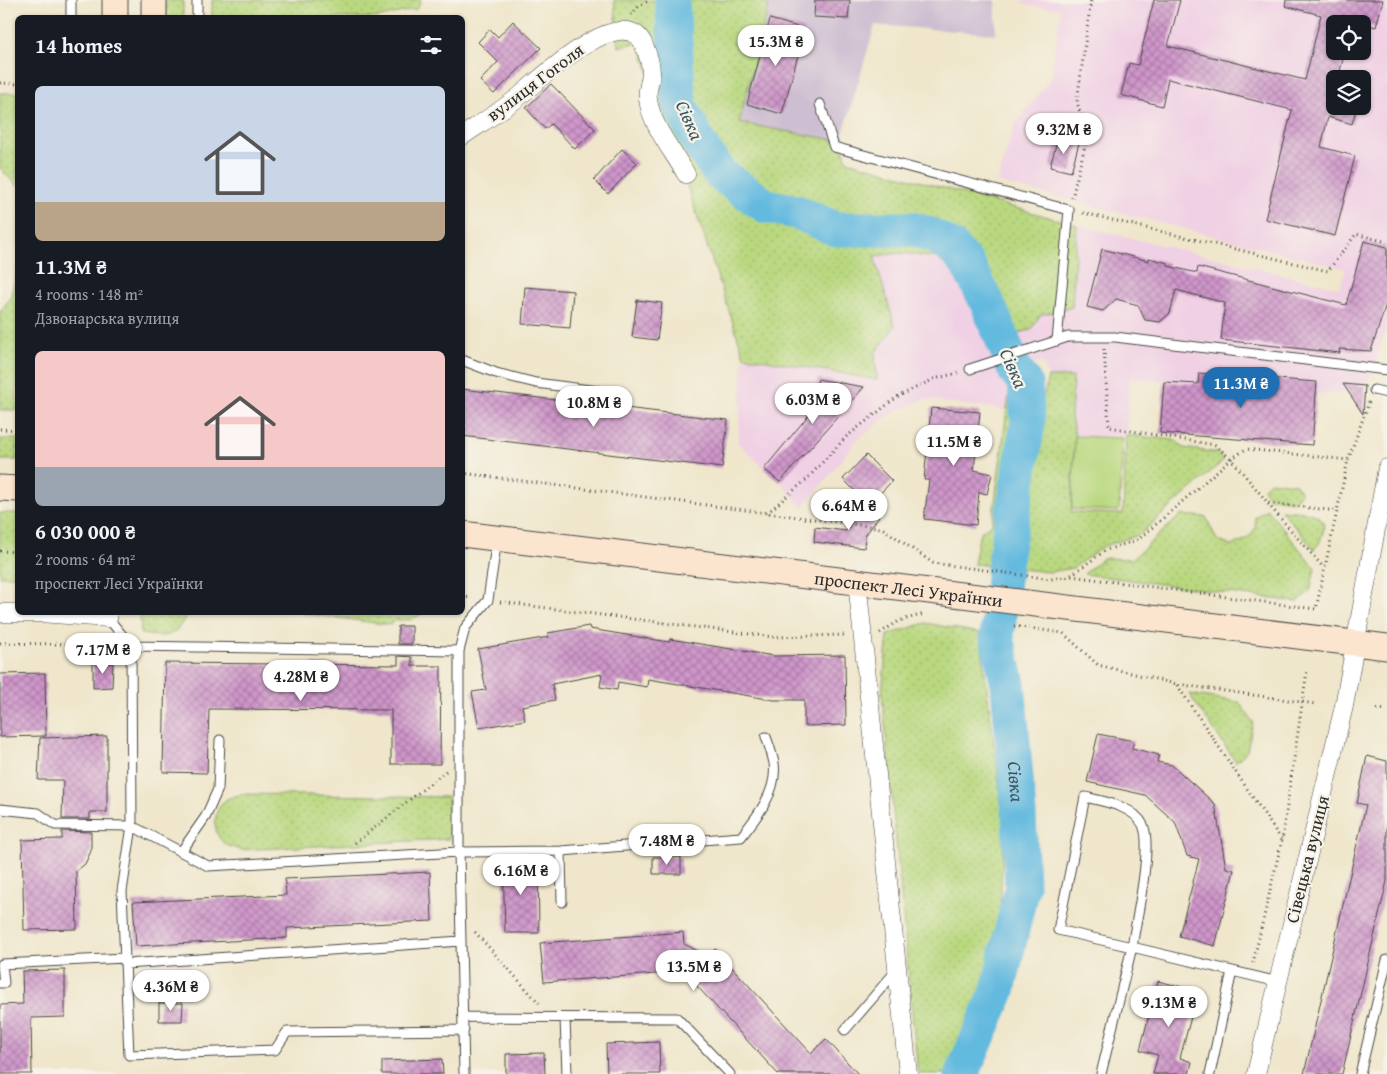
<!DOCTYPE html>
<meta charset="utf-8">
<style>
:root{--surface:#171b24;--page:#242831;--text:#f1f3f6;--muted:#9ea1a6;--accent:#1f6fb2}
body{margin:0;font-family:"Gentium Book Plus",serif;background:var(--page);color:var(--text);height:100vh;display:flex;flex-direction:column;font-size:19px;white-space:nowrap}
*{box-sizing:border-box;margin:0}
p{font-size:16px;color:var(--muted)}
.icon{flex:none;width:28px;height:28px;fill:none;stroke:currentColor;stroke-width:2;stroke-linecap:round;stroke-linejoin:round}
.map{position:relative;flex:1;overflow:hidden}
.sheet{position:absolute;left:15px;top:15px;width:450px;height:600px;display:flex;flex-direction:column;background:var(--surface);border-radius:8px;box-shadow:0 1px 4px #0004}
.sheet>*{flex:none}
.tools{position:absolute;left:1326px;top:15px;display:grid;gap:10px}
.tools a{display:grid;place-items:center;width:45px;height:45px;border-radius:8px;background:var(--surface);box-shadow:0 1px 4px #0004;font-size:25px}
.price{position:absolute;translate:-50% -42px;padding:0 11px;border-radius:18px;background:#fff;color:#222;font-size:16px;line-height:32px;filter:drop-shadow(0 1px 2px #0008)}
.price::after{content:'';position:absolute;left:50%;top:30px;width:15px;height:11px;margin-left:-8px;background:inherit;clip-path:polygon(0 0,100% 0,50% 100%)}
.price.on{background:var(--accent);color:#fff}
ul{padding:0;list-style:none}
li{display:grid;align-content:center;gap:10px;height:265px;padding:0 20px}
li span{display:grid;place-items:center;height:155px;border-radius:8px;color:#555}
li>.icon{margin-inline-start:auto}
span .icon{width:90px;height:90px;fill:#fffc;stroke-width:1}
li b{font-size:21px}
h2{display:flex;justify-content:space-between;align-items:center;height:60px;padding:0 20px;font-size:21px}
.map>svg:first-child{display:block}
.built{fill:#f0d0e4;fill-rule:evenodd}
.industrial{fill:#cebed1}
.green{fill:url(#green-dots);stroke:#728255}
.pitch{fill:#b9d87f;stroke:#728255}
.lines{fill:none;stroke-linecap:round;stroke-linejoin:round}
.river{stroke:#63badf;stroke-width:35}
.building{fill:url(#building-cross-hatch)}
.lane-casing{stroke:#484743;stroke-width:11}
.street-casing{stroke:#484743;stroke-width:19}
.secondary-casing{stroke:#484743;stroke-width:27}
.path{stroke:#484743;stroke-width:3;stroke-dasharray:1 4;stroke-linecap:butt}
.lane{stroke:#fff;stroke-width:9}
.street{stroke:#fff;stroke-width:18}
.secondary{stroke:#fbe5cf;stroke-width:25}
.labels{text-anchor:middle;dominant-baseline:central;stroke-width:4.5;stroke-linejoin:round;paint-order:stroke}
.street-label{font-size:18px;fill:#2b2b2b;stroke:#f7f3e8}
.water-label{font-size:19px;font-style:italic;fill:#3c5661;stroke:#f7f3e8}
</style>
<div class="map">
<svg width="1387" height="1074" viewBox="0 0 1387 1074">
<defs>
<pattern id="green-dots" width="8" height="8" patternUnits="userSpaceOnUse" patternTransform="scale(1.25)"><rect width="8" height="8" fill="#b9d87f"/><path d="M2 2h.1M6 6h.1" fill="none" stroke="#9fba6e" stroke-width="1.8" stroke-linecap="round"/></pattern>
<pattern id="building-cross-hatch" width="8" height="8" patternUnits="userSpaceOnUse" patternTransform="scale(1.25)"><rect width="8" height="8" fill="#cf96ca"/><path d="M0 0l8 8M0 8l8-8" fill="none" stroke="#a87ba4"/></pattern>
</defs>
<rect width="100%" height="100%" fill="#f7f3e8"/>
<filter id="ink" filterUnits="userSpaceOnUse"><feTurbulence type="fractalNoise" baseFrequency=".02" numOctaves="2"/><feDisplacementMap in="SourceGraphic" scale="10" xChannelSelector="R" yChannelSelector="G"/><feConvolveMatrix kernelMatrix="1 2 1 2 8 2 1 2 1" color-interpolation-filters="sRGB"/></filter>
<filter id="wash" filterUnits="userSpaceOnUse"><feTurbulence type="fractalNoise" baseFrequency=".0096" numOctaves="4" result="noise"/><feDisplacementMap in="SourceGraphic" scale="20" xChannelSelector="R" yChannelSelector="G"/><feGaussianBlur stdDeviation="1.12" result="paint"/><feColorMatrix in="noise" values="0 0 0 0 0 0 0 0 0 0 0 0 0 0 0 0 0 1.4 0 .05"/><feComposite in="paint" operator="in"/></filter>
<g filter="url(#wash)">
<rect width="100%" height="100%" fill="#efe6cb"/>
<path class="built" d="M 1020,0 L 1387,0 L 1387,322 L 1377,359 L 1362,391 L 1316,394 L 1130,378 L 1126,435 L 1075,436 L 1071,417 L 1073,378 L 1048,377 L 1042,362 L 1008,372 L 1011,379 L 1006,410 L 923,399 L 889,415 L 857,440 L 803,508 L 780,482 L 738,443 L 744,356 L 877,380 L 875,353 L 895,326 L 873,256 L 902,253 L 937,258 L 965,282 L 992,339 L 1040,315 L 1072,307 L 1077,225 L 1340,288 L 1346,269 L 997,182 L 1015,125 L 1051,78 L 1061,9 L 1027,5 ZM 1335,24 L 1362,24 L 1362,51 L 1335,51 ZM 1335,79 L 1362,79 L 1362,106 L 1335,106 Z"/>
<path class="industrial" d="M 757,0 L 996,0 L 996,34 L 875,25 L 841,141 L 739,123 L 769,6 Z"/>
<path class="green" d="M 166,0 L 183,0 L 183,17 L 166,17 Z
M 212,0 L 421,0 L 417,9 L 376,18 L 212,18 Z
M 614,0 L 757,0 L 769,5 L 739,123 L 841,141 L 847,161 L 1077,225 L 1072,307 L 1040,315 L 1031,330 L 992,339 L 965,282 L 937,258 L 902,253 L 874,256 L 895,326 L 875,353 L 877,380 L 744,356 L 639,42 L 619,47 Z
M 0,93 L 17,93 L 17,186 L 0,168 Z
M 17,271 L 17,410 L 0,410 L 0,312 L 10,298 Z
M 1048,377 L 1073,377 L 1071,417 L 1075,436 L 1071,512 L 1123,514 L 1126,435 L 1175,440 L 1184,448 L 1218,453 L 1224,460 L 1139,535 L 1104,546 L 1073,568 L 1049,572 L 974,564 L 980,532 L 992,524 L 1011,379 L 1044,395 Z
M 0,439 L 17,439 L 17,460 L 0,460 Z
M 1270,481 L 1296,484 L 1301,493 L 1294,501 L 1270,498 L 1263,489 Z
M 1267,509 L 1315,568 L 1310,591 L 1297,602 L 1084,574 L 1103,558 L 1132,559 L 1181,515 L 1206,517 L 1217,540 L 1232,546 C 1246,539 1258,535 1255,517 Z
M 1281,510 C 1296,512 1329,509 1323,532 C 1321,539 1320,544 1314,549 Z
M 0,513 L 17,513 L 17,576 L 0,576 Z
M 140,613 L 140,612 L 188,613 C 174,638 169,638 141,634 Z
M 301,613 L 423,613 L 411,620 L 394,620 L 391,625 Z
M 925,623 L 980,633 L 1004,825 L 1000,908 L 985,987 L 954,1074 L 918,1074 L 882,693 L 888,635 Z
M 1189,694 L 1239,702 L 1253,722 L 1247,751 L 1236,762 Z
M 242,794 L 448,797 L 449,839 L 240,850 C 236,848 229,847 225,844 C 211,833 212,809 227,799 C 231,797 238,795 242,794 Z"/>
<path class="pitch" d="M 1075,436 L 1123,438 L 1119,511 L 1072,509 Z"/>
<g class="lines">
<path class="river" id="s1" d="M 672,0 L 679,103 L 700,145 L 721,175 L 766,206 L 797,212 L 836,229 L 913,229 L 931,235 L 952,247 L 967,264 L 987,302 L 1015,370 L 1025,383 L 1028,423 L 1005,560 L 997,638 L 1008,684 L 1019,813 L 1022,886 L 998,991 L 962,1074"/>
</g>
<g id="blocks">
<path class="building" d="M 815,0 L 850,0 L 848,19 L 814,17 Z
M 1154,0 L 1180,0 L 1168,46 L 1305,80 L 1321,15 L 1285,6 L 1286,0 L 1383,0 L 1376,27 L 1352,21 L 1352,24 L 1335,24 L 1335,51 L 1345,51 L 1338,79 L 1335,79 L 1331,106 L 1357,106 L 1352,124 L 1328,117 L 1321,147 L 1355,156 L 1335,236 L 1265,219 L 1292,110 L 1168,79 L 1162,106 L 1121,95 L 1129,63 L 1138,65 Z
M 770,19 L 805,29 L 782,114 L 747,104 Z
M 513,21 L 541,48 L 494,94 L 480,81 L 498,62 L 478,42 L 490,29 L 498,37 Z
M 551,84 L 595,129 L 575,149 L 551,124 L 545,129 L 526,108 Z
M 1058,137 L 1079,143 L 1071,172 L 1050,167 Z
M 622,149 L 637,163 L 608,194 L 594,180 Z
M 1364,241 L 1387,247 L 1387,301 L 1371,351 L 1339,349 L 1340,353 L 1221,340 L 1225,303 L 1176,290 L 1170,313 L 1160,322 L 1145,320 L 1138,305 L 1116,299 L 1103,311 L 1087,307 L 1102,249 L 1149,261 L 1149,258 L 1168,263 L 1168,266 L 1197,273 L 1198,267 L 1346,305 Z
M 525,287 L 573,291 L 570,328 L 522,324 Z
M 637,300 L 662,303 L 657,340 L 632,337 Z
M 1199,373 L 1317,382 L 1312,445 L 1160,433 L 1164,382 L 1198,384 Z
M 818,379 L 864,387 L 780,482 L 764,469 L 808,416 Z
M 1343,384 L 1365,386 L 1363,414 Z
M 462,389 L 728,420 L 722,468 L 462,436 Z
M 931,408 L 980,412 L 974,470 L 992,474 L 987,494 L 979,492 L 976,525 L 924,519 L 929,480 L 924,480 Z
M 866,455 L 892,481 L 869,505 L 843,479 Z
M 863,506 L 879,516 L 865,536 L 864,548 L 814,542 L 815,527 L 846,531 Z
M 398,626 L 412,626 L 412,644 L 398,644 Z
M 589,626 L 590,629 L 669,642 L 670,639 L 774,656 L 845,655 L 846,725 L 804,726 L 804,700 L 774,700 L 648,679 L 647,687 L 618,682 L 617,690 L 600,687 L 602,674 L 552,684 L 555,700 L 522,706 L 525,720 L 479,728 L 472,692 L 486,690 L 478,649 L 549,637 L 548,633 Z
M 398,656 L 412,657 L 412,666 L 441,666 L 440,764 L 391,764 L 391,710 L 209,709 L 207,773 L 163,772 L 165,663 L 398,665 Z
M 93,663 L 113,663 L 112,687 L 93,688 Z
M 45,673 L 46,736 L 0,737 L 0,674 Z
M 1098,734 L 1134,741 L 1132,748 L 1159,755 L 1157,762 L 1172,765 L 1215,804 L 1226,868 L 1234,870 L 1215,946 L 1179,936 L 1199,859 L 1187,856 L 1175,822 L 1145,795 L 1087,782 Z
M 107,736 L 107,812 L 90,812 L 90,819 L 62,819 L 63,780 L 38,780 L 40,738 Z
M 1367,756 L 1387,761 L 1387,881 L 1342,1074 L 1304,1074 L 1366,805 L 1357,803 Z
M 62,831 L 91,832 L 91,851 L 85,864 L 76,871 L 77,929 L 24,930 L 22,840 L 62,839 Z
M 653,857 L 681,857 L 681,874 L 653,874 Z
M 538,858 L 539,933 L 505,933 L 503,859 Z
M 430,872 L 432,921 L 287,928 L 287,938 L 136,946 L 133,902 L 286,895 L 285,879 Z
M 683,932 L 684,944 L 708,956 L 715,949 L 811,1053 L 826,1039 L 858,1074 L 778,1074 L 684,972 L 544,982 L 540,943 Z
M 65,970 L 65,1017 L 31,1018 L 32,1074 L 0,1074 L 0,1005 L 23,1004 L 22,971 Z
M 1158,981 L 1198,991 L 1180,1058 L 1192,1062 L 1189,1074 L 1153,1074 L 1158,1055 L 1140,1050 Z
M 159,1003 L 183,1003 L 182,1021 L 159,1021 Z
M 659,1042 L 660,1074 L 607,1074 L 606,1044 Z
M 544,1053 L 545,1074 L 506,1074 L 506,1054 Z
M 442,1059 L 443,1074 L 382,1074 L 382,1061 Z"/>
</g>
</g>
<g filter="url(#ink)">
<use href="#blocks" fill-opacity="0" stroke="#484743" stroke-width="1"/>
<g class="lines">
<defs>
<path id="lane" d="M 71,0 L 71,18
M 197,0 L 197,18
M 820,104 L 834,147 L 1069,210 L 1057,341
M 462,360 L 496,373 L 536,383 L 621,394
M 970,369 L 1068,337 L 1115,337 L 1387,370
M 1374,390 L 1387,393
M 108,618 L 131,646 L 459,651
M 131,646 L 132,826 L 122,891 L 129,1055 L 275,1050 L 287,1032 L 464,1030
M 1085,797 C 1102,801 1134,806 1143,825 C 1153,846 1136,921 1132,947 L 1058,930 Z
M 0,809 L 38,813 L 55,825 L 132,826 L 208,866 L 459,852 L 561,851 L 741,837 C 757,817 778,791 774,763 C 772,754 769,745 766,737
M 561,851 L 562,902
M 181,852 L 206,816 L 218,789 L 220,740
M 126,964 L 461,941
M 0,983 L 4,983 L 2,964 L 125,958
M 463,1017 L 677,1018 L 730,1074
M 565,1018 L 567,1074
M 845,1030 L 896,971
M 464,1074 L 459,852 L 459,651 L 465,628 L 488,600 L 497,539
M 1101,1074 L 1132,947 L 1278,982
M 1210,1074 L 1232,971
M 1360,1074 L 1387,960"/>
<path id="street" d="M 462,136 C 480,124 499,112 516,99 C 536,83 621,0 643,43 C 647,52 651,63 651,72 C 651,81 646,90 648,99 C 651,125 673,151 686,174
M 857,581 L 908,1074
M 0,613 L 40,613 L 108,618 L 109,612
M 1256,1074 L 1344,706 L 1387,468"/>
<g id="secondary">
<path d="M 115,0 L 115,18"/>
<path d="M 154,0 L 154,18"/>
<path d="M 0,488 L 18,489"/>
<path id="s2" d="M 462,534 L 1387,647"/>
</g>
</defs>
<use href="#lane" class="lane-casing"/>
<use href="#street" class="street-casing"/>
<use href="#secondary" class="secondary-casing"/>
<path class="path" d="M 631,15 L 639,6 L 650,0
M 0,83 L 18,84
M 1072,198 L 1087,137 L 1077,102 L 1091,0
M 1083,213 L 1328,271 L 1356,234 L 1387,242
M 1104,349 L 1109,427 L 1215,445 L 1231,459 L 1268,503 L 1337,511
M 0,429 L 18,430
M 462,473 L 882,528 L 933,563 L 1051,579 L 1071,576 L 1316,609 L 1348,460 L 1369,402
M 1268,504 L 1323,567
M 767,513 L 806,480 L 846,437 L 897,397 L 934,379 L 958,373
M 0,551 L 18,552
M 1071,575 L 1106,550 L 1138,540 L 1231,459 L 1246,449 L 1348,460
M 462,597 L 472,598
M 500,602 L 773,637 L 844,635
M 1014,626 L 1063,633 L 1098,665 L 1176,684 L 1316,704
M 880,633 L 899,621 L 924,614
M 0,643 L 112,645
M 1177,685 L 1281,839
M 1377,709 L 1387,710
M 355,843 L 446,771
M 475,932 L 539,1003
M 1253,963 L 1282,840 L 1307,671"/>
<use href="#lane" class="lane"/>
<use href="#street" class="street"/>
<use href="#secondary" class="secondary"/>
</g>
</g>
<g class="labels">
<g class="street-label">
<text transform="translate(535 82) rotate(-37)">вулиця Гоголя</text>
<text stroke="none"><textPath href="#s2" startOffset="450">проспект Лесі Українки</textPath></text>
<text transform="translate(1307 859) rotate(-76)">Сівецька вулиця</text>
</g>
<g class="water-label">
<text transform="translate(690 120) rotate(66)">Сівка</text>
<text transform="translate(1014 368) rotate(66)">Сівка</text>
<text stroke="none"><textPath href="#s1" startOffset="994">Сівка</textPath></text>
</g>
</g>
</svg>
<div class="tools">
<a><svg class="icon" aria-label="locate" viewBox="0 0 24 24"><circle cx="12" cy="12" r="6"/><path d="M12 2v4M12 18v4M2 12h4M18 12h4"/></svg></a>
<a><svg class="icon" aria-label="layers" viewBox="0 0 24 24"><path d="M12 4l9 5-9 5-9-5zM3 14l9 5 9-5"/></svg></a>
</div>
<b class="price" style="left:776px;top:67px">15.3M ₴</b>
<b class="price" style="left:1064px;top:155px">9.32M ₴</b>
<b class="price on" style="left:1241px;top:409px">11.3M ₴</b>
<b class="price" style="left:813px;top:425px">6.03M ₴</b>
<b class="price" style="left:594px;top:428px">10.8M ₴</b>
<b class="price" style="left:954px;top:467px">11.5M ₴</b>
<b class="price" style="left:849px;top:531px">6.64M ₴</b>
<b class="price" style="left:103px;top:675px">7.17M ₴</b>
<b class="price" style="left:301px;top:702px">4.28M ₴</b>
<b class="price" style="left:667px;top:866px">7.48M ₴</b>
<b class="price" style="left:521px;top:896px">6.16M ₴</b>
<b class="price" style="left:694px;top:992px">13.5M ₴</b>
<b class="price" style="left:171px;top:1012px">4.36M ₴</b>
<b class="price" style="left:1169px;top:1028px">9.13M ₴</b>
<section class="sheet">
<h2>14 homes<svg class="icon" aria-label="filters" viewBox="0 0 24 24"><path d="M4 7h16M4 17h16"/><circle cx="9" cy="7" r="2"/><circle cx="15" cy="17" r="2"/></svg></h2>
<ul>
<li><span style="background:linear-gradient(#c9d6e8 75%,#b9a48a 0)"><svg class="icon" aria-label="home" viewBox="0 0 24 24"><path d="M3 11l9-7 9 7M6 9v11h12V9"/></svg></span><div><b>11.3M ₴</b><p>4 rooms · 148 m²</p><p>Дзвонарська вулиця</p></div></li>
<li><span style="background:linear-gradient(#f6c9c9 75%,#9aa5b1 0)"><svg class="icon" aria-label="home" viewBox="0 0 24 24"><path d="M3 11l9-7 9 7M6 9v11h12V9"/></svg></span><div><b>6 030 000 ₴</b><p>2 rooms · 64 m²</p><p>проспект Лесі Українки</p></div></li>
</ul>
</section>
</div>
